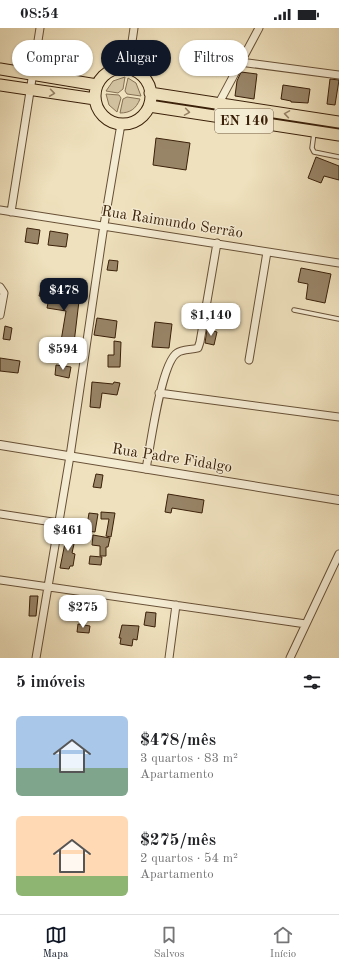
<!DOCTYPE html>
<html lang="pt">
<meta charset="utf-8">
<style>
:root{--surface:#fff;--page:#f6f6f6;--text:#202124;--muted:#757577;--line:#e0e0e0;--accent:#111827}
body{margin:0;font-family:"Old Standard TT",serif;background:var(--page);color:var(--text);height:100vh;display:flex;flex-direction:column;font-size:15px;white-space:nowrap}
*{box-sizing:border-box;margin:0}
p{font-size:13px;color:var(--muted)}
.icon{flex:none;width:22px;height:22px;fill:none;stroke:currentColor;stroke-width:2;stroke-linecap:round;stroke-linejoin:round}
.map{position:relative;height:630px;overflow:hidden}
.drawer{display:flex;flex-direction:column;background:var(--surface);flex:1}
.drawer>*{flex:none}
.guide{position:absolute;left:12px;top:12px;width:315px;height:36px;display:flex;gap:8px}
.price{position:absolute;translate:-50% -34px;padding:0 9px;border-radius:8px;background:#fff;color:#222;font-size:13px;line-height:26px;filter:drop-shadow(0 1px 2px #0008)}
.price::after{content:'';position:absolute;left:50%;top:24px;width:12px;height:9px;margin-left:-6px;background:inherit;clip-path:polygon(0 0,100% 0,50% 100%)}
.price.selected{background:var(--accent);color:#fff}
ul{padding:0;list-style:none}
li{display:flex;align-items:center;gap:12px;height:100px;padding:0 16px}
li span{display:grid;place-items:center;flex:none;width:112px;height:80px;border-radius:6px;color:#555}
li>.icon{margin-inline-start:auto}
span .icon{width:48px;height:48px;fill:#fffc;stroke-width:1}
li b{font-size:17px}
h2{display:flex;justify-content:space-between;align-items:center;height:48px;padding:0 16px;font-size:17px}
.chip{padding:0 14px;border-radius:18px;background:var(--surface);box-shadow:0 1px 3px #0004;font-size:14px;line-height:36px}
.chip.selected{background:var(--accent);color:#fff}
.status{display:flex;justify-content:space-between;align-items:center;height:28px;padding:0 20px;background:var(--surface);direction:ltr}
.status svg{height:11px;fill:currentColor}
.tab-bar{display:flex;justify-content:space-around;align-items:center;height:56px;border-top:1px solid var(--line);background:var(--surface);font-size:11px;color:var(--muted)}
.tab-bar a{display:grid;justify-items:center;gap:2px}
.tab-bar .selected{color:var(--accent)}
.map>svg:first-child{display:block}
.green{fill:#d0c09e;stroke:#857054}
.building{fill:#988467;stroke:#3a2009}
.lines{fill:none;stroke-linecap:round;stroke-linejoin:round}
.service-casing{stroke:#675036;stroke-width:5.5}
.minor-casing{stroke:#675036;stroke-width:9}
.tertiary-casing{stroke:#675036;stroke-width:10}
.primary-casing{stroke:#3a2009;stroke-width:13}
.service{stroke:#f5ecd4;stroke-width:3.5}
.minor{stroke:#f5ecd4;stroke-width:7}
.tertiary{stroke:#f5ecd4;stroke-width:8}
.primary{stroke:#efe1bd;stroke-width:11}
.oneway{stroke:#948063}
.labels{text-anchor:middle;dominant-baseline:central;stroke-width:3;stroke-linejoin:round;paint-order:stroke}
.shield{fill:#f5ecd4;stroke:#725d46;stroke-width:1}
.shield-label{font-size:14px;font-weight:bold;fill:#3a2009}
.street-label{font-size:15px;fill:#3a2009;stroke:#f5ecd4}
</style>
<div class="status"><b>08:54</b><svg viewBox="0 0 49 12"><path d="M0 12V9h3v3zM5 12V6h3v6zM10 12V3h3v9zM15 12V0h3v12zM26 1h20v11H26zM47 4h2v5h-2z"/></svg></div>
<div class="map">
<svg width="339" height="630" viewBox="0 0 339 630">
<rect width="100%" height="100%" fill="#efe1bd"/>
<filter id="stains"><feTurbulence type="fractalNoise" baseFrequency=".005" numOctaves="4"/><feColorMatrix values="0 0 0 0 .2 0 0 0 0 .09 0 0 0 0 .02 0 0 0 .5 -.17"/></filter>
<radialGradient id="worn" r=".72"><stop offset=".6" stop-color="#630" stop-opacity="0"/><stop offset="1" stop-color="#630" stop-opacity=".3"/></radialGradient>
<path class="green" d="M 125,49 L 123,61 L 118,65 L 106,63 L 113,53 Z
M 128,50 L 136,55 L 141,68 L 127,66 L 125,63 Z
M 106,66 L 119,67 L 121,70 L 117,84 L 109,77 Z
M 127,69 L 140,71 C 136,81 130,85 120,85 L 123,71 Z"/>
<path class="building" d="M 241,44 L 257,46 L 254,71 L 235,68 L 237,53 Z
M 330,51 L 339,52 L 335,77 L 327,76 Z
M 283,57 L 310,61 L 308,75 L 291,74 L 291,73 L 281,71 Z
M 156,110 L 190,115 L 186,142 L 153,137 Z
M 316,129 L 339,138 L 339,152 L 324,148 L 321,155 L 308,150 Z
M 27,200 L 40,202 L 38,216 L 25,214 Z
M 50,203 L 68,206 L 66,219 L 48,217 Z
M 109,232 L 118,233 L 117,243 L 107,242 Z
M 301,240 L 331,246 L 325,275 L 306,271 L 308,256 L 298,254 Z
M 41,260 L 54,262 L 54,265 L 62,266 L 61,270 L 79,273 L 74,315 L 61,313 L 66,283 L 47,280 L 49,270 L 39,268 Z
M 97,290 L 117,293 L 115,310 L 94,307 Z
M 155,294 L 172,296 L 169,320 L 152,319 Z
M 5,298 L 12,300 L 10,312 L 3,311 Z
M 207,301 L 217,304 L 214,317 L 205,315 Z
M 114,313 L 121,314 L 120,339 L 108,339 L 108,327 L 114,327 Z
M 0,330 L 20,333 L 18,345 L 0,343 Z
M 56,337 L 71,339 L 69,350 L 55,347 Z
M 92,354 L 113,356 L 114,354 L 120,355 L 117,367 L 102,365 L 100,380 L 90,379 Z
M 96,446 L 103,447 L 101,460 L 93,459 Z
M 168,466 L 204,472 L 202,485 L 172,480 L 171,485 L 165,484 Z
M 101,484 L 115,485 L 111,509 L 106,508 L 109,491 L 101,491 Z
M 89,485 L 98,486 L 95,504 L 86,503 Z
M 67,505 L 76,507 L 72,525 L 75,526 L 73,538 L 70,538 L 69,541 L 60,540 Z
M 93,507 L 110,510 L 108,519 L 106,519 L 106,528 L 100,528 L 100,518 L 92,517 Z
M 90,528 L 102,529 L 101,537 L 89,536 Z
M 30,568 L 38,568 L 36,588 L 29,588 Z
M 146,584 L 156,585 L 155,599 L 144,597 Z
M 78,596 L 90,598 L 89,605 L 77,604 Z
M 122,597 L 139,598 L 137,612 L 133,611 L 132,618 L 120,616 L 121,610 L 119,610 Z"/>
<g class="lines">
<defs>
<path id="service" d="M 314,105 L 312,120 L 314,124 L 339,129
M 294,282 L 339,291"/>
<path id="minor" d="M 240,34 L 339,47
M 128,41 L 134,0
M 217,89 L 219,75 L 259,0
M 0,182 L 339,235
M 11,184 L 40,0
M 0,259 L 4,265 L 0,287
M 249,332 L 267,224
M 159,365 L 339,389
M 146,441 C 150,420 161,335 177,325 C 182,321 191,322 198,320 L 200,314 L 217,215
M 0,486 L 59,495
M 0,552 L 306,596
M 36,630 L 70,428 L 104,197 L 121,96
M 169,630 L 176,577
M 290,630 L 339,526"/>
<path id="tertiary" d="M 0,417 L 339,472"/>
<path id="primary" d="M95 68a28 28 0 1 1 56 0a28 28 0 1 1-56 0Z
M 0,41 L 97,57
M 0,57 L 95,71
M 150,65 L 339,94
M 149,78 L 339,107"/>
</defs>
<use href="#service" class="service-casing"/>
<use href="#minor" class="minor-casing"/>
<use href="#tertiary" class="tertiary-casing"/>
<use href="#primary" class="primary-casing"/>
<use href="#service" class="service"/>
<use href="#minor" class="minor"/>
<use href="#tertiary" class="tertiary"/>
<use href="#primary" class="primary"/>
</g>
<defs><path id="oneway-chevron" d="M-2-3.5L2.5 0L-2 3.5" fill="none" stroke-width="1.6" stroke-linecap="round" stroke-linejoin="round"/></defs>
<g class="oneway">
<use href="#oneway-chevron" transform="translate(52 65) rotate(8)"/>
<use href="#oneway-chevron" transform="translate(187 84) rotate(9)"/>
<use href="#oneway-chevron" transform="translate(287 86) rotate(-171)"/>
</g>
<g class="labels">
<rect class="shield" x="215" y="81" width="58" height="24" rx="3"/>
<g class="shield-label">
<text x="244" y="93">EN 140</text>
</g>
<g class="street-label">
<text transform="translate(172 195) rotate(9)">Rua Raimundo Serrão</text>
<text transform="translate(172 431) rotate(9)">Rua Padre Fidalgo</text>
</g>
</g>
<rect width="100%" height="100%" filter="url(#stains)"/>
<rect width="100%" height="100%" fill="url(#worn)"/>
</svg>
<b class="price selected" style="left:64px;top:284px">$478</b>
<b class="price" style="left:211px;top:309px">$1,140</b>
<b class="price" style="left:63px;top:343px">$594</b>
<b class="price" style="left:68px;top:524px">$461</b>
<b class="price" style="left:83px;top:601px">$275</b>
<div class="guide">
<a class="chip">Comprar</a>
<a class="chip selected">Alugar</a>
<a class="chip">Filtros</a>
</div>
</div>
<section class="drawer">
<h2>5 imóveis<svg class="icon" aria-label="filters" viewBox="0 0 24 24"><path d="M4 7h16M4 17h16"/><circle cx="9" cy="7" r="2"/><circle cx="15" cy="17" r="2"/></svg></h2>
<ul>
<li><span style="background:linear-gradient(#a9c7e8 65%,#7fa58c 0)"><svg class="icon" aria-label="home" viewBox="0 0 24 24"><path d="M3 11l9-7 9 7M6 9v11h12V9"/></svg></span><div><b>$478/mês</b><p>3 quartos · 83 m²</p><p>Apartamento</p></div></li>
<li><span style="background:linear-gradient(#ffd9b3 75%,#8fb573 0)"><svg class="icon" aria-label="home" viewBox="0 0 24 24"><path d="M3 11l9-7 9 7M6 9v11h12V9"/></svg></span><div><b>$275/mês</b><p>2 quartos · 54 m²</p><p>Apartamento</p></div></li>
</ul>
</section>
<nav class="tab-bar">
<a class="selected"><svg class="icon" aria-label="map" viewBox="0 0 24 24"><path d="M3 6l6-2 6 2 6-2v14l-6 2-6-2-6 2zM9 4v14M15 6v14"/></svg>Mapa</a>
<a><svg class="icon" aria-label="saved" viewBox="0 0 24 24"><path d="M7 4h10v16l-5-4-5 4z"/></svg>Salvos</a>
<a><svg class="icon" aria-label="home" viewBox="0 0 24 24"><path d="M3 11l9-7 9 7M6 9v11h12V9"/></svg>Início</a>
</nav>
